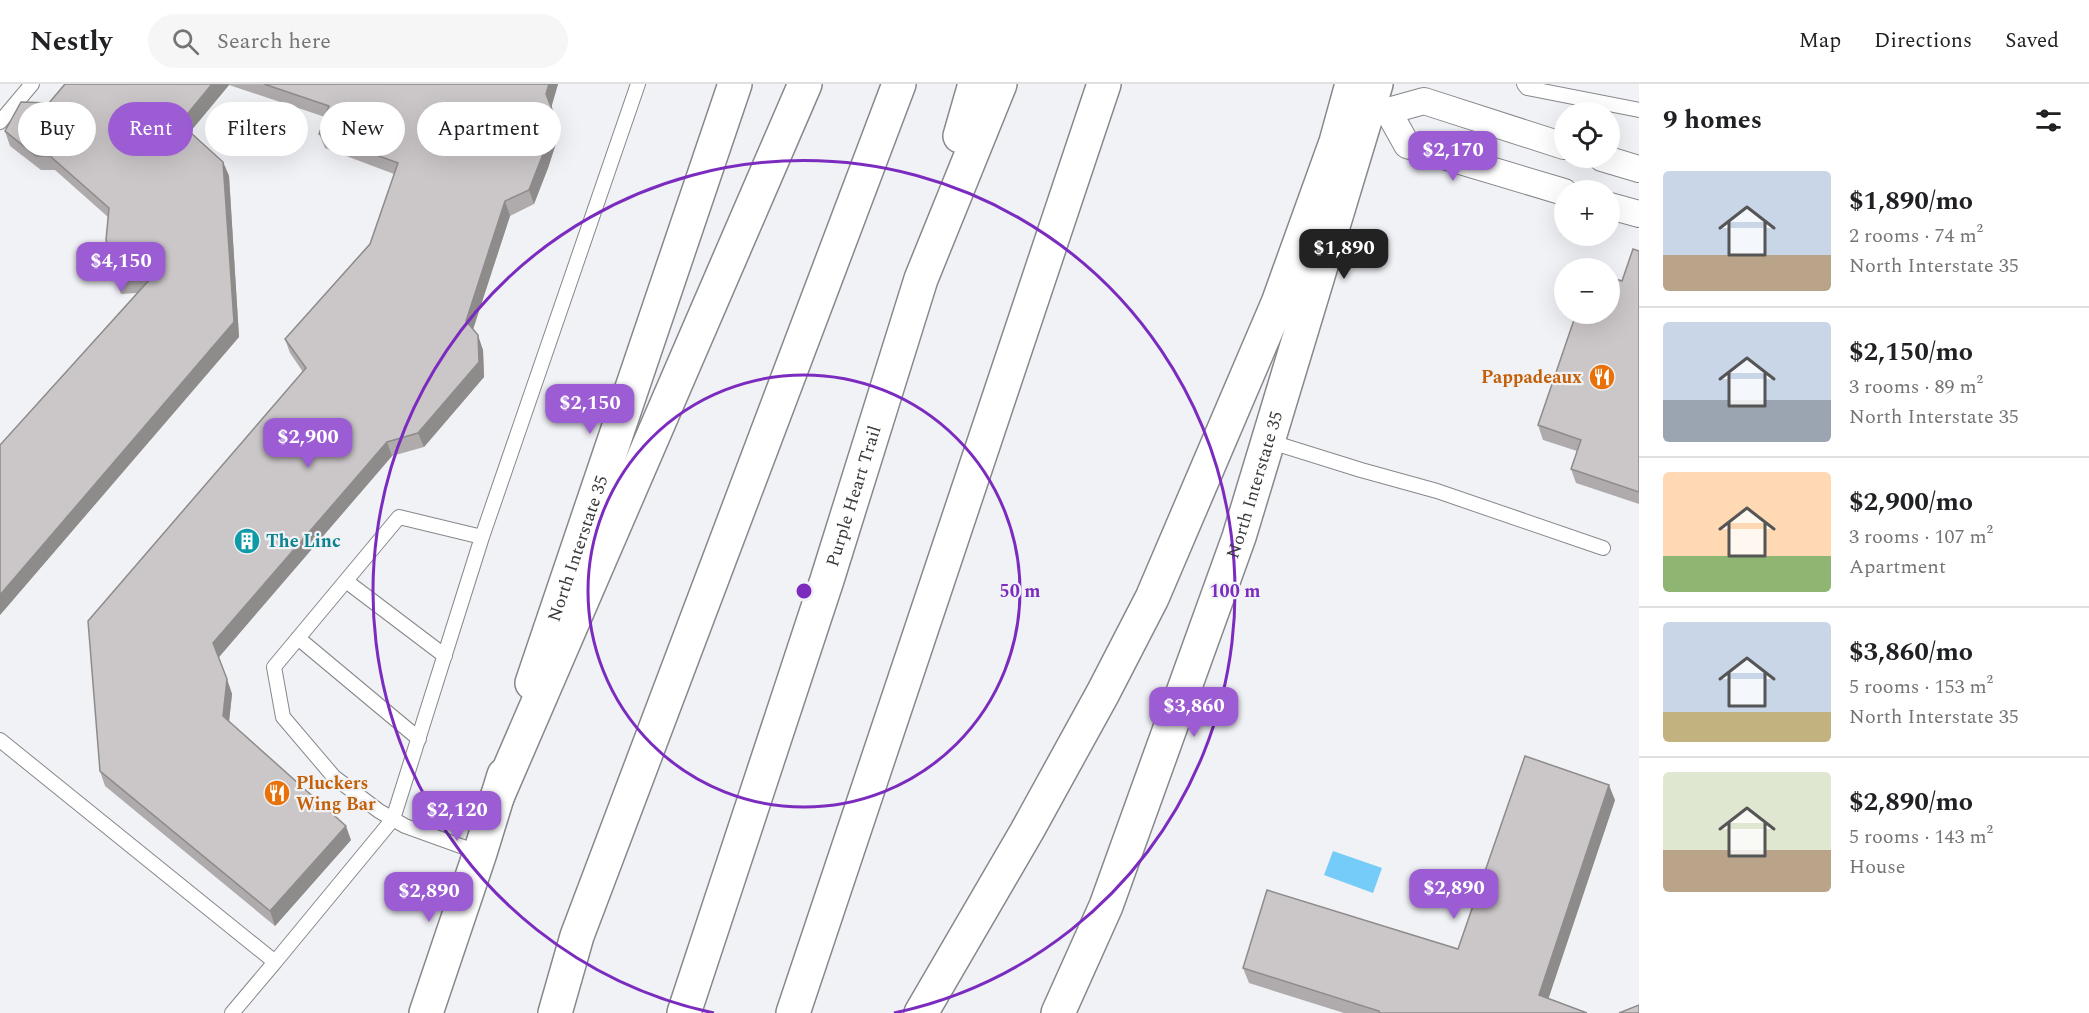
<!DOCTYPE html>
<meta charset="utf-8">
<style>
:root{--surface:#fff;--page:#f6f6f6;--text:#202124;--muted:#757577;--line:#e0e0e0;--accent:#9c5cd3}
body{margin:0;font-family:Spectral,serif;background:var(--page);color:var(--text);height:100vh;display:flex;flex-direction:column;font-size:22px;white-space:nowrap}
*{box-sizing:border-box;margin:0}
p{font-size:20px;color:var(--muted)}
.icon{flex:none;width:33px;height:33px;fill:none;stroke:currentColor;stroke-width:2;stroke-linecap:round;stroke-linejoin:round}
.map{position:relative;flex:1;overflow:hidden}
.side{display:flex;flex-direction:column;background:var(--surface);width:450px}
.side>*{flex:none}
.hud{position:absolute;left:18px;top:18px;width:570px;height:54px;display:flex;gap:12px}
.fabs{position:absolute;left:1554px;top:18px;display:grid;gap:12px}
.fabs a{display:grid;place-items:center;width:66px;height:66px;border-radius:50%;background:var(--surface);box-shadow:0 6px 24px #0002;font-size:30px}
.price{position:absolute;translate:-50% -51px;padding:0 14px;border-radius:12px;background:var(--accent);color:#fff;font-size:20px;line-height:39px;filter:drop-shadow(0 2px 3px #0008)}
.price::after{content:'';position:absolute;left:50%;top:36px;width:18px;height:14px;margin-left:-9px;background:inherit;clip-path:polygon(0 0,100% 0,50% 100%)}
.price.on{background:#222;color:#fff}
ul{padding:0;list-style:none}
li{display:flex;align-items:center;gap:18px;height:150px;padding:0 24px}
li+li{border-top:2px solid var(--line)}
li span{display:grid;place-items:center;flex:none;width:168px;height:120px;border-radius:6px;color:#555}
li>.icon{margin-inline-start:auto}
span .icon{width:72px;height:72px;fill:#fffc;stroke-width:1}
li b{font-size:26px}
h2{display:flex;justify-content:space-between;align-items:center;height:72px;padding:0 24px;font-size:26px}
.tag{padding:0 21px;border-radius:27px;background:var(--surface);box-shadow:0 6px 24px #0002;font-size:21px;line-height:54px}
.tag.on{background:var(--accent);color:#fff}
header{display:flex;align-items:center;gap:36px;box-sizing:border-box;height:84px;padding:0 30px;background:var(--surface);border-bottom:2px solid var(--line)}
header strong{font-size:28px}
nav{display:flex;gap:33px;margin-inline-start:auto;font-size:21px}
.search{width:420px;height:54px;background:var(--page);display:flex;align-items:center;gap:15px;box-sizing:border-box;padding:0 21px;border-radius:33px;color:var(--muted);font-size:22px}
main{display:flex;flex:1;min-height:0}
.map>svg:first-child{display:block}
.water{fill:#75ccf9}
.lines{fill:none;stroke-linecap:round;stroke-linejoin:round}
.lane-casing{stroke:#87888c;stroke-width:16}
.street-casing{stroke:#87888c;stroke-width:28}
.secondary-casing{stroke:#87888c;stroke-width:36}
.highway-casing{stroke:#87888c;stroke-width:36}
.lane{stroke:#fff;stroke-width:14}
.street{stroke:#fff;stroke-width:26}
.secondary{stroke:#fff;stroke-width:33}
.highway{stroke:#fff;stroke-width:33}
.wall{fill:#afaaab}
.shaded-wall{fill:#8e8b8b}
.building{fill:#cbc6c7;stroke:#8e8b8b;stroke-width:1.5}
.ring{fill:none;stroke:#7b2cbf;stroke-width:3}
.labels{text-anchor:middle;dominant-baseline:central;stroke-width:4.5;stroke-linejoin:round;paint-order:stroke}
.food-label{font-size:18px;font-weight:bold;fill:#c56008;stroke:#f0f2f6;text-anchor:end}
.street-label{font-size:18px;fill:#393a3b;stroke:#f0f2f6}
.culture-label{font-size:18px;font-weight:bold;fill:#0d838f;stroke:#f0f2f6;text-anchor:start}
.centre{fill:#7b2cbf;stroke:#f0f2f6;stroke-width:3}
.ring-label{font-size:18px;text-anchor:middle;font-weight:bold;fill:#7b2cbf;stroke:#f0f2f6;stroke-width:4.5;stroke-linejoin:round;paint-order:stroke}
</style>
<header>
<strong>Nestly</strong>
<div class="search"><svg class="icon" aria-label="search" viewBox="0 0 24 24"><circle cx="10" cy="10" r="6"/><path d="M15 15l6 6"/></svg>Search here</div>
<nav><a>Map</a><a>Directions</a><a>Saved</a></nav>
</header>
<main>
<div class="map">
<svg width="1639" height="929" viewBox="0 0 1639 929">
<rect width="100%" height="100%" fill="#f0f2f6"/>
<path class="water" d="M 1333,767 L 1382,784 L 1373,809 L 1324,791 Z"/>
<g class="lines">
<defs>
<path id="lane" d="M 1524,0 L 1527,4 L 1639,26
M 0,38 L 32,0
M 1268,357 L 1361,386 L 1437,407 L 1603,464
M 346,497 L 445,572
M 298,554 L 419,655
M 0,656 L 275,878 L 393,735 L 482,453
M 480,769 L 405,742 L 379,727 L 334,693 L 283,633 L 274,583 L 399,433 L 482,453 L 638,0
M 232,929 L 275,878"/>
<path id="street" d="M 1373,22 L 1388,27 L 1424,17 L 1564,62
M 1388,27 L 1407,61 L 1564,108
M 1602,74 L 1639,85
M 1610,122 L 1639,130"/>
<g id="secondary">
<path id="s1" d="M 532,599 L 735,0"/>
<path d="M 426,929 L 480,769 L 504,691"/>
<path id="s2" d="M 1058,929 L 1106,822 L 1239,453 L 1376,0"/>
</g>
<g id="highway">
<path d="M 960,52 L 975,0"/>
<path d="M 495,718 L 805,0"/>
<path d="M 555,929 L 577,852 L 899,0"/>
<path id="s3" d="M 684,929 L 827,496 L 921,195 L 1000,0"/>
<path d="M 793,929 L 1104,0"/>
<path d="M 921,929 L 1027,747 L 1103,609 L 1152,514 L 1278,219 L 1336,58 L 1352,0"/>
</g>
</defs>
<use href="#lane" class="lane-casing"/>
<use href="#street" class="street-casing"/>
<use href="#secondary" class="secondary-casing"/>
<use href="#highway" class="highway-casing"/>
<use href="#lane" class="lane"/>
<use href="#street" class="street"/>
<use href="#secondary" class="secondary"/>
<use href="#highway" class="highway"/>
</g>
<path class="wall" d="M 65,0 L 558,0 L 551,24 L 560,47 L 548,84 L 534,120 L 510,132 L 473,246 L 483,266 L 484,293 L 424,363 L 392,372 L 219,573 L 232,610 L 229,638 L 351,756 L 275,842 L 105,702 L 100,687 L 303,288 L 290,269 L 285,255 L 370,160 L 394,90 L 325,64 L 319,50 L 325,33 L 229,1 L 190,48 L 223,78 L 229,92 L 239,253 L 0,531 L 0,361 L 137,209 L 121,210 L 115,195 L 108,133 L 55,86 L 41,86 L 10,62 L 5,47 L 49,19 Z
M 1639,167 L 1639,420 L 1576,399 L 1571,385 L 1577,367 L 1543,356 L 1538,341 Z
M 1615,716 L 1548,914 L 1587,929 L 1344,929 L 1249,899 L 1243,884 L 1458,865 Z"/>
<path class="shaded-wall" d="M 212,0 L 229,0 L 229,1 L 185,54 L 180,39 Z
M 549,0 L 558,0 L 551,24 L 546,10 Z
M 555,33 L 560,47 L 548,84 L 534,120 L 529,106 Z
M 223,78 L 229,92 L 239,253 L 0,531 L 0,511 Z
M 505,117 L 510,132 L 471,251 L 466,237 Z
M 478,251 L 483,266 L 484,293 L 424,363 L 418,349 Z
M 387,358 L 392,372 L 219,573 L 213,559 Z
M 227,595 L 232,610 L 228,647 L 223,632 Z
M 1609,701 L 1615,716 L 1545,925 L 1539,911 Z
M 346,742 L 351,756 L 275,842 L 270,827 Z"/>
<path class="building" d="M 65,0 L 212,0 L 180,39 L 223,78 L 234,238 L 0,511 L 0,361 L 151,194 L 115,195 L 106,156 L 109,124 L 50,72 L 36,72 L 5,47 L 21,18 L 49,19 Z
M 264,0 L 549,0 L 546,10 L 555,33 L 543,70 L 529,106 L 505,117 L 466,237 L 478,251 L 479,278 L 418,349 L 387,358 L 213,559 L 227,595 L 223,632 L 346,742 L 270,827 L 100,687 L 88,537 L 306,284 L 285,255 L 370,160 L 398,79 L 319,50 L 329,22 Z
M 1633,165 L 1639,167 L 1639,408 L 1571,385 L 1581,356 L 1538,341 L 1576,230 L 1610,230 L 1610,193 L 1622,197 Z
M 1525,672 L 1609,701 L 1539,911 L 1587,929 L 1380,929 L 1379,927 L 1243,884 L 1267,806 L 1458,865 Z
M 1639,921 L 1639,929 L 1619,929 Z"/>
<g class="ring">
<circle cx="804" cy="507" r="216"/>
<path d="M714 929A431 431 0 1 1 894 929"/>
</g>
<defs>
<symbol id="restaurant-disc" viewBox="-11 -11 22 22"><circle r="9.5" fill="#e8710a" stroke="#f0f2f6"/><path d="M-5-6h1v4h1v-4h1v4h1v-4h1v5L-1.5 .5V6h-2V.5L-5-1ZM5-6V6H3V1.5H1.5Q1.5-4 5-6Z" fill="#fff"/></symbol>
<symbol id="building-disc" viewBox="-11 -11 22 22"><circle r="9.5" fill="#0f9aa8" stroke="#f0f2f6"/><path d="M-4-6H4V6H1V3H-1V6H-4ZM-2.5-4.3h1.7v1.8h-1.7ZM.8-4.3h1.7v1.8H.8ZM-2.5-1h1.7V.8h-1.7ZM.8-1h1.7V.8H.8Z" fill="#fff"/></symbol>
</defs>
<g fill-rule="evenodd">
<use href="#restaurant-disc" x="1587" y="278" width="30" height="30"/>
<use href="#building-disc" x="232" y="442" width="30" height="30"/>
<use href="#restaurant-disc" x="262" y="694" width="30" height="30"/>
</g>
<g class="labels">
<g class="food-label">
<text x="1582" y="293">Pappadeaux</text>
<text x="296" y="699" text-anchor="start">Pluckers<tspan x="296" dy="21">Wing Bar</tspan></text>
</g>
<g class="street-label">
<text stroke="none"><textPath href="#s2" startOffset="564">North Interstate 35</textPath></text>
<text stroke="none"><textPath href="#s3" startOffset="544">Purple Heart Trail</textPath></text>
<text stroke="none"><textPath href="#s1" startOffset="142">North Interstate 35</textPath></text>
</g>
<g class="culture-label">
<text x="266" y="457">The Linc</text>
</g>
</g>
<circle cx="804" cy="507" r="9" class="centre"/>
<g class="ring-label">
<text x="1020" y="513">50 m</text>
<text x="1235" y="513">100 m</text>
</g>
</svg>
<div class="fabs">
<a><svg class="icon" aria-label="locate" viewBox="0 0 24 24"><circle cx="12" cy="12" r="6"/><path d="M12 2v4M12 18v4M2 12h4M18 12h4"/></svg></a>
<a>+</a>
<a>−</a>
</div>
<b class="price" style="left:1453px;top:98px">$2,170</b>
<b class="price on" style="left:1344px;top:196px">$1,890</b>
<b class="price" style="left:121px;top:209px">$4,150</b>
<b class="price" style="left:590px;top:351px">$2,150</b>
<b class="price" style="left:308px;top:385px">$2,900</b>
<b class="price" style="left:1194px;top:654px">$3,860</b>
<b class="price" style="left:457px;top:758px">$2,120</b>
<b class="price" style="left:1454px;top:836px">$2,890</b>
<b class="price" style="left:429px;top:839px">$2,890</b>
<div class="hud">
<a class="tag">Buy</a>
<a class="tag on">Rent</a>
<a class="tag">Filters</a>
<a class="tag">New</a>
<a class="tag">Apartment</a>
</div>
</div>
<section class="side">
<h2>9 homes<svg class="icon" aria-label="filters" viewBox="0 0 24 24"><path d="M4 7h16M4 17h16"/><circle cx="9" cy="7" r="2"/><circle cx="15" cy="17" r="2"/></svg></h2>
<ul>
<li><span style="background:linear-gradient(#c9d6e8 70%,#b9a48a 0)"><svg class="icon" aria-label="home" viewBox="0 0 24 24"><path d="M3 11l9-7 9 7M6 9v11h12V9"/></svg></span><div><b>$1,890/mo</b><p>2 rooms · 74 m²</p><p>North Interstate 35</p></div></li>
<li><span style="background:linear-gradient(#c9d6e8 65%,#9aa5b1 0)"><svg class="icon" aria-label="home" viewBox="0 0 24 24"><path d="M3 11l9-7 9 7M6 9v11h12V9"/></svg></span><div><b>$2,150/mo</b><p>3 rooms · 89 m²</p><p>North Interstate 35</p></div></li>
<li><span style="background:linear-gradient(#ffd9b3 70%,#8fb573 0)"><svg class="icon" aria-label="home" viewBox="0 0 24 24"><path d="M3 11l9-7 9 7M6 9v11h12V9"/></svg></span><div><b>$2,900/mo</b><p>3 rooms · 107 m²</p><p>Apartment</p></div></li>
<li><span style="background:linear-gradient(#c9d6e8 75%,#c2b280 0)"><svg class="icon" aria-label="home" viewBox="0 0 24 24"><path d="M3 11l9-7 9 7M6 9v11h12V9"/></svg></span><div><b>$3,860/mo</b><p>5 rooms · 153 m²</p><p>North Interstate 35</p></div></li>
<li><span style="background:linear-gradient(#dfe7d0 65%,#b9a48a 0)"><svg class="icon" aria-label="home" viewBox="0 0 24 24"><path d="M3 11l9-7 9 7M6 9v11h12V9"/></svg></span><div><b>$2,890/mo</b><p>5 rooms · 143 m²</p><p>House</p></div></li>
</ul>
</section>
</main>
